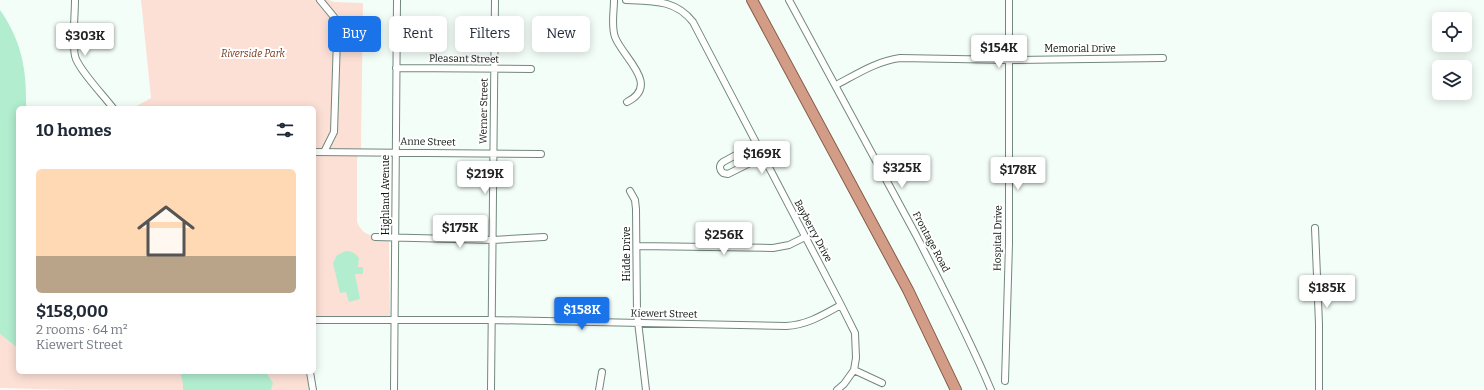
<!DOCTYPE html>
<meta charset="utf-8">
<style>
:root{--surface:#fff;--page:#f2f2f3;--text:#1f2937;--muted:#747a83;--line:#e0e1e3;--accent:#1a73e8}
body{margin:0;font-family:Bitter,serif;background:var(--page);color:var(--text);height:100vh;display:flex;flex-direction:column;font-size:15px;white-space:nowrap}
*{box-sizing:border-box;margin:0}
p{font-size:13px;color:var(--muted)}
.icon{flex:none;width:22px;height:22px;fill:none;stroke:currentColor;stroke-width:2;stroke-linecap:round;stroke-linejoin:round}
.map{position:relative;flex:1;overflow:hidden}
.side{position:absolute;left:16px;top:106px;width:300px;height:268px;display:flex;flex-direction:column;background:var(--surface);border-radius:6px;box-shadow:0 2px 10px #0003}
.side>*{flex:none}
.guide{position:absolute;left:328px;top:16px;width:380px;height:36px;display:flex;gap:8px}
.fabs{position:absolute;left:1432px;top:12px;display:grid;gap:8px}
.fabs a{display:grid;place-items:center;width:40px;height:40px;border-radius:6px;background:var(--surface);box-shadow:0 2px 10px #0003;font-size:20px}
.price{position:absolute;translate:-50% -34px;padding:0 9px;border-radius:4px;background:#fff;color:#222;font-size:13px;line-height:26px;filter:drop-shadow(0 1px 2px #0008)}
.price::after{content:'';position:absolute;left:50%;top:24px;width:12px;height:9px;margin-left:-6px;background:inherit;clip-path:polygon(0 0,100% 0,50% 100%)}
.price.current{background:var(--accent);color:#fff}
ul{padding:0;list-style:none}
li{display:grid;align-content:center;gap:8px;height:212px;padding:0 20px}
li+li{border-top:1px solid var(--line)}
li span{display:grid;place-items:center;height:124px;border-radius:6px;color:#555}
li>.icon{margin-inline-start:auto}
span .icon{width:72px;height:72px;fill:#fffc;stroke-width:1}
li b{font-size:17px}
h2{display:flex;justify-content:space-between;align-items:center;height:48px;padding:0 20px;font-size:17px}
.chip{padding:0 14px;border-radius:6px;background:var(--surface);box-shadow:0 2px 10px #0003;font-size:14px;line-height:36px}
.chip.current{background:var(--accent);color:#fff}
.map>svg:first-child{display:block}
.green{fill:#fce0d6}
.water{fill:#b2edd0}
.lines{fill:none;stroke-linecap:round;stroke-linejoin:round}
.minor-casing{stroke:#71897c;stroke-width:8}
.trunk-casing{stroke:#845c48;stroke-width:12}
.minor{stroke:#fff;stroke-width:6}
.trunk{stroke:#d29c87;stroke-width:10}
.labels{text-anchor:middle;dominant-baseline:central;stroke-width:4;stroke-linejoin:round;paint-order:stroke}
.street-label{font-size:10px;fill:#08110c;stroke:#fff}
.park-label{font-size:10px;font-style:italic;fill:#763417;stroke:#fff}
</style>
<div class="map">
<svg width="1484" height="390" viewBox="0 0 1484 390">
<rect width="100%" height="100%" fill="#f4fef9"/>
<path class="green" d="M 141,0 L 329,0 L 334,2 L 363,3 L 361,149 L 357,159 L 357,222 C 365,239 373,235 389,235 L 390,319 L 314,319 L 314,108 L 133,108 L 151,98 Z
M 18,250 L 18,372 L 306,372 L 309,390 L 81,390 L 0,388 L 0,292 Z"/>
<path class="water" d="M 0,10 C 22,41 27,71 26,108 L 18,108 L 18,348 L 0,334 Z
M 346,251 C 351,251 356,253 359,258 L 358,267 L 363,267 L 363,274 L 355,274 L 360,299 L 349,302 L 346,292 L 340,293 L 333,263 L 337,255 Z
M 180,372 L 266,372 L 273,383 L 271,390 L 183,390 L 183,383 Z"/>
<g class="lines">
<defs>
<path id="minor" d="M 75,0 C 75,15 72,42 75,56 C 78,69 104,96 113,108
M 320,0 L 334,17 L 336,22 L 337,38 L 334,132 L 324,152
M 614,0 C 614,12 611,26 615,37 C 623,58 661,85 627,102
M 626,0 C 654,1 676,0 693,22 L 841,305 L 855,333 L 856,358 L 854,370 L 844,384 L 837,390
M 789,0 C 831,78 874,156 916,235 C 942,286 969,337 991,390
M 396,68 L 531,69
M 836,85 C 857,74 877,61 900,58 L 1009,60 L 1163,58
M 756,144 L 723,162 C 719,165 719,169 723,173 L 728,174 L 762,157
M 314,152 L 541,154
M 630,191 L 635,200 L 636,209 L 637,313 L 646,390
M 1315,228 L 1319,324 L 1319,390
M 375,237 L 493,240 L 544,237
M 637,246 L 773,248 L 789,245 L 805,237
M 314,320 L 491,320 L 786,326 C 807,325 823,315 841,305
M 854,370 L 882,383
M 310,372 L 313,390
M 1005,381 L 1009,244 L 1009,0
M 394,390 L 397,0
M 491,390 L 495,0
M 599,390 L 602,372"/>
<path id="trunk" d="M 752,0 L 908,290 L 956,390"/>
</defs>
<use href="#minor" class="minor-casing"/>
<use href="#trunk" class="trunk-casing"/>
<use href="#minor" class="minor"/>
<use href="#trunk" class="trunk"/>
</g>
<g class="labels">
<g class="street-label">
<text x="1080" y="49">Memorial Drive</text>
<text transform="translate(464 59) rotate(1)">Pleasant Street</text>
<text transform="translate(484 111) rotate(-89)">Werner Street</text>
<text transform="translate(428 142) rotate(1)">Anne Street</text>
<text transform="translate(386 195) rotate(-90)">Highland Avenue</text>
<text transform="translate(813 231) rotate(62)">Bayberry Drive</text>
<text transform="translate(998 238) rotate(-89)">Hospital Drive</text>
<text transform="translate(931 242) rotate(62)">Frontage Road</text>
<text transform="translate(627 254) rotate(-90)">Hidde Drive</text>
<text transform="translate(664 314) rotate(1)">Kiewert Street</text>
</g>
<g class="park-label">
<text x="253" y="54">Riverside Park</text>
</g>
</g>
</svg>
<div class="fabs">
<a><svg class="icon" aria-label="locate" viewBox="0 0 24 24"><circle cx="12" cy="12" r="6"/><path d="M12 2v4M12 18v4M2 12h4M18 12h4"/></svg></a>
<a><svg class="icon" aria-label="layers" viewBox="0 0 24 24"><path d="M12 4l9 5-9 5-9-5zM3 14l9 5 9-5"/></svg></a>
</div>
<b class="price" style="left:85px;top:57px">$303K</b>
<b class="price" style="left:999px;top:69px">$154K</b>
<b class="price" style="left:762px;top:175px">$169K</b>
<b class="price" style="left:902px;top:189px">$325K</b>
<b class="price" style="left:1018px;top:191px">$178K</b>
<b class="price" style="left:485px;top:195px">$219K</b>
<b class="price" style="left:460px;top:249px">$175K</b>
<b class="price" style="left:724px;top:256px">$256K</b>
<b class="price" style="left:1327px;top:309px">$185K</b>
<b class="price current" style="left:582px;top:331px">$158K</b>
<div class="guide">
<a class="chip current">Buy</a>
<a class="chip">Rent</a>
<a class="chip">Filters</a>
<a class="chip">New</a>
</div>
<section class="side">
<h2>10 homes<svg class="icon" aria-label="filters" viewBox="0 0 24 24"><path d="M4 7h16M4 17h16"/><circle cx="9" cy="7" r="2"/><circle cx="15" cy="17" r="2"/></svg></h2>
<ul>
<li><span style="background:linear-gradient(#ffd9b3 70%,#b9a48a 0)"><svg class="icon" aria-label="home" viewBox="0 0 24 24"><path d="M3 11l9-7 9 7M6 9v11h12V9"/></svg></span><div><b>$158,000</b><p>2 rooms · 64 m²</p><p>Kiewert Street</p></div></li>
</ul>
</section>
</div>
